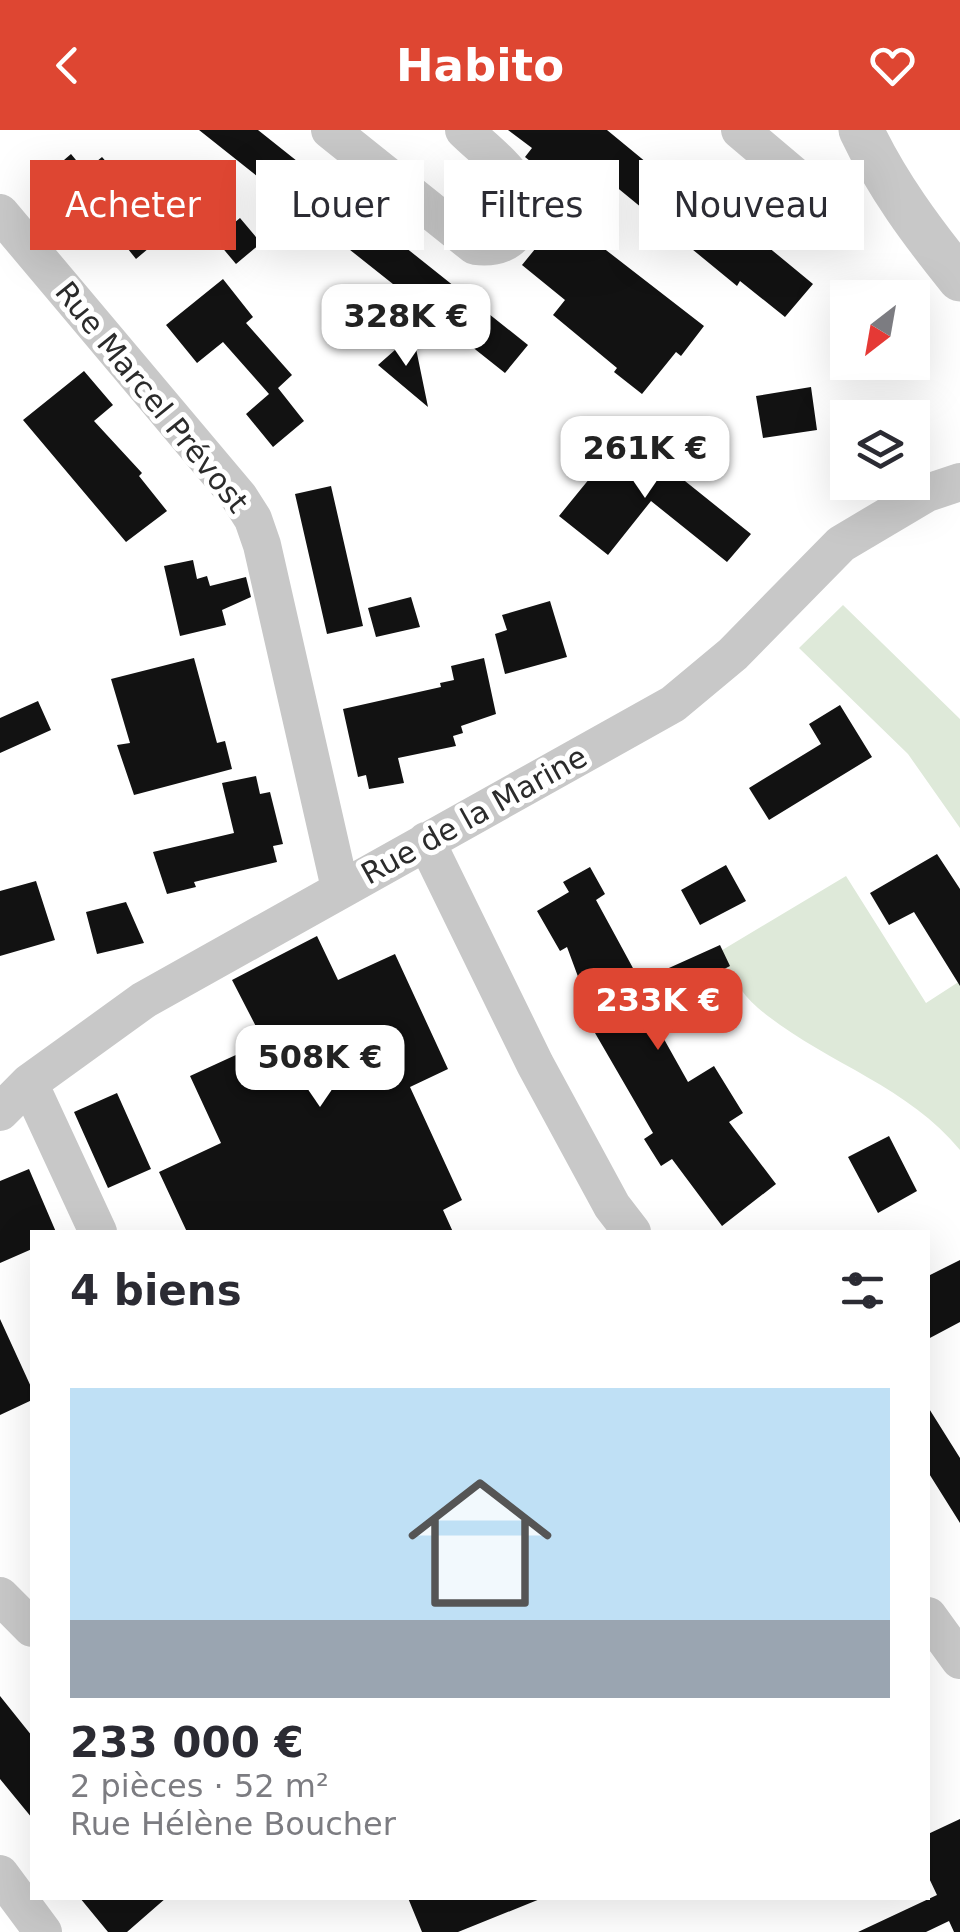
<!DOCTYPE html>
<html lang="fr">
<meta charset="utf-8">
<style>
:root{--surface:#fff;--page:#f2f2f3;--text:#2b2b33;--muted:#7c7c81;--accent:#de4632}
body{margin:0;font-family:"DejaVu Sans",sans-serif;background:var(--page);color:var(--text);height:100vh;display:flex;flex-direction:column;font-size:38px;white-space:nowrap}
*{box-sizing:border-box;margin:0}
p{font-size:32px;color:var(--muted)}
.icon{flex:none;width:55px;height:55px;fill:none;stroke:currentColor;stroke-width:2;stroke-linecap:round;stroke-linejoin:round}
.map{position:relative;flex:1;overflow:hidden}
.side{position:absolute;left:30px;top:1100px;width:900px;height:670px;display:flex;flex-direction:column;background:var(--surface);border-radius:0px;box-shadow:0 10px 40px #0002}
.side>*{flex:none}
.hud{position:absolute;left:30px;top:30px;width:900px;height:90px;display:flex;gap:20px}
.needle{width:65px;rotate:211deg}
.tools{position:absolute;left:830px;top:150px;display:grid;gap:20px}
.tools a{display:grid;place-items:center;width:100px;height:100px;border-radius:0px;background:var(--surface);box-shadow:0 10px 40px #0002;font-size:50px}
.price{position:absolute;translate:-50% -85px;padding:0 22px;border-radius:20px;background:#fff;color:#222;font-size:32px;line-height:65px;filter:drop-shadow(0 2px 5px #0008)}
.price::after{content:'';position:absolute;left:50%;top:60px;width:30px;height:22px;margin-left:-15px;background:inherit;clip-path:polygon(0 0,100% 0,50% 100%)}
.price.current{background:var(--accent);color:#fff}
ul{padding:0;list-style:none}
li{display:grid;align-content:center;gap:20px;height:530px;padding:0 40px}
li span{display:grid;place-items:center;height:310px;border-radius:0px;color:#555}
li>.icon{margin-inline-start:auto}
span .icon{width:180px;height:180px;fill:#fffc;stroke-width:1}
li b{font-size:42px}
h2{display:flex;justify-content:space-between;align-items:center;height:120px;padding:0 40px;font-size:42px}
.chip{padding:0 35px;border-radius:0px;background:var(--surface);box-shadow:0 10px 40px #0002;font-size:35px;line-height:90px}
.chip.current{background:var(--accent);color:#fff}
header{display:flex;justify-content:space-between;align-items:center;height:130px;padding:0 40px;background:var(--accent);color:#fff;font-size:45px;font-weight:600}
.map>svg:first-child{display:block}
.green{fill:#dee9d9}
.building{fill:#121212}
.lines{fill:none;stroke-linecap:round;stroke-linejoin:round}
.minor{stroke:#c8c8c8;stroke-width:38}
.tertiary{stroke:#c8c8c8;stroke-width:45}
.labels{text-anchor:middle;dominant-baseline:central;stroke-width:10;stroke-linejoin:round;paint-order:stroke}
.street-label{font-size:30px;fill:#2b2b2b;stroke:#fff}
</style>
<header><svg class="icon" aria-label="back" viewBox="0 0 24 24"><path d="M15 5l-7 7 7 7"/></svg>Habito<svg class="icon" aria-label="heart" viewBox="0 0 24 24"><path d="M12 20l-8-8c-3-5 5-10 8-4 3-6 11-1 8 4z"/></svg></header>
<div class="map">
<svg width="960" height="1802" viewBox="0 0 960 1802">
<rect width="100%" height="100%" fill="#fff"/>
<path class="green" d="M 843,475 L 960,589 L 960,698 L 908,624 L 799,518 Z
M 846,746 L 926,873 L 960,851 L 960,1020 C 906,954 822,932 758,878 C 740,863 730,842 719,822 Z"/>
<path class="building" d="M 199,0 L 258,0 L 528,215 L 505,243 Z
M 508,0 L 607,0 L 675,56 L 706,74 L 717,60 L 739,79 L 733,88 L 813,154 L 785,187 L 740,151 L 737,156 L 603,46 L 581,72 L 525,27 L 532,18 Z
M 71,24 L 85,41 L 102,27 L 168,102 L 136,129 L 116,104 L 100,116 L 43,48 Z
M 562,86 L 704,196 L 681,226 L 676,222 L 642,264 L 614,242 L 617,238 L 553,185 L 565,170 L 522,135 Z
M 240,88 L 261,113 L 236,134 L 215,109 Z
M 223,149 L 253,187 L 246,193 L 292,245 L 278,258 L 304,291 L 273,317 L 246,284 L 269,264 L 223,212 L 197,233 L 166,195 Z
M 413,204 L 428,277 L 378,235 Z
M 84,241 L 113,275 L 94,291 L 142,343 L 139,346 L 167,381 L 126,412 L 23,290 Z
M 811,257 L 817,300 L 763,308 L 756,266 Z
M 619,298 L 751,404 L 727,432 L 651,371 L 608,425 L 559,386 L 603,332 L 596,327 Z
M 331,356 L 363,496 L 327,504 L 295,364 Z
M 193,430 L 197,449 L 207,446 L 210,456 L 246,447 L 251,467 L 222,480 L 226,495 L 180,506 L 164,436 Z
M 411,467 L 420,497 L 376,507 L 368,478 Z
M 550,471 L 567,527 L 505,544 L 495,504 L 507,500 L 502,485 Z
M 194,528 L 217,613 L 225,611 L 232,639 L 134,665 L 117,615 L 130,613 L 111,549 Z
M 484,528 L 496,584 L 461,596 L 463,603 L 453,606 L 456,616 L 398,628 L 404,653 L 369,659 L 366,645 L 358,647 L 343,579 L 441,557 L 440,553 L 454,550 L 451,536 Z
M 38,571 L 51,600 L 0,623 L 0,588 Z
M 840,575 L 872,627 L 769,690 L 749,658 L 821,614 L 809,594 Z
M 256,646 L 260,664 L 270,662 L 283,714 L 273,716 L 277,732 L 194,752 L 196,757 L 167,764 L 153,722 L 234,703 L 222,653 Z
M 937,724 L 960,759 L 960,856 L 914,782 L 889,795 L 870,763 Z
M 726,735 L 746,771 L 700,795 L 681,760 Z
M 590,737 L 605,764 L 596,770 L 640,851 L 720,815 L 730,836 L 654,876 L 666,898 L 660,902 L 688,952 L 714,936 L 743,983 L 729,992 L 776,1054 L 722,1096 L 672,1029 L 661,1036 L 644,1009 L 653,1003 L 584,884 L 590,879 L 567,817 L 560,821 L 537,781 L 569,762 L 563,752 Z
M 36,751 L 55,810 L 0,826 L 0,761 Z
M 126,772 L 144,813 L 97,824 L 86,782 Z
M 317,806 L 338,850 L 395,824 L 448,939 L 410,957 L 462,1070 L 443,1080 L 453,1102 L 187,1102 L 159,1042 L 221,1013 L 190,946 L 264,912 L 232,850 Z
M 117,963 L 151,1039 L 108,1058 L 74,982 Z
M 889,1006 L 917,1061 L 878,1083 L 848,1027 Z
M 29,1039 L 56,1102 L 32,1102 L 32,1119 L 0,1133 L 0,1051 Z
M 960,1130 L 960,1192 L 928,1209 L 928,1146 Z
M 0,1189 L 32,1259 L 32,1270 L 0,1285 Z
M 928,1277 L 960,1328 L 960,1393 L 928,1342 Z
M 0,1566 L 32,1606 L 32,1688 L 0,1649 Z
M 960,1689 L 960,1802 L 954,1802 L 949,1791 L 926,1802 L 858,1802 L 937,1765 L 928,1746 L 928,1704 Z
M 80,1768 L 166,1768 L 127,1802 L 108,1802 Z
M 408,1768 L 540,1768 L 540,1769 L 458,1802 L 422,1802 Z"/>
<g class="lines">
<path class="minor" d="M 330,0 L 475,116 C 492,118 507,115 517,101 C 545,61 489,25 464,0
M 740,0 L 811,60
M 0,83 L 239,367 L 253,389 L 262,415 L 340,758
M 426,711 L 535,934 L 612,1076 L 632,1102
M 29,953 L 98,1102
M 0,982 L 29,953 L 144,870 L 673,574 L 733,524 L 841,414 L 927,363 L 960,352
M 0,1466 L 32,1498
M 928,1486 L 960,1530
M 0,1744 L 43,1802"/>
<path class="tertiary" d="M 861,0 C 887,55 922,102 960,149"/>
</g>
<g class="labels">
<g class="street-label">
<text transform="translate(152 267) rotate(51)">Rue Marcel Prévost</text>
<text transform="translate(474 685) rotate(-29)">Rue de la Marine</text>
</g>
</g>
</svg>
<div class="tools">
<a><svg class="needle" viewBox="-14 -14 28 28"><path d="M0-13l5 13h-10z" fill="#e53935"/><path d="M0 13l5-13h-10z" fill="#7c7c81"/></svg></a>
<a><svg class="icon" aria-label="layers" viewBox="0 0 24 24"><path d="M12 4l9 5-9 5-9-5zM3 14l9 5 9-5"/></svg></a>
</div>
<b class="price" style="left:406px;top:239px">328K €</b>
<b class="price" style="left:645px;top:371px">261K €</b>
<b class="price current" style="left:658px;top:923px">233K €</b>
<b class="price" style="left:320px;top:980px">508K €</b>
<div class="hud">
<a class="chip current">Acheter</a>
<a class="chip">Louer</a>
<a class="chip">Filtres</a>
<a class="chip">Nouveau</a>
</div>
<section class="side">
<h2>4 biens<svg class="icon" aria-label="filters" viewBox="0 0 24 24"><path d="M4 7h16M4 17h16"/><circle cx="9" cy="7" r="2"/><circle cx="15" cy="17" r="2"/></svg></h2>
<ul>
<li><span style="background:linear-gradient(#bfe0f5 75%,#9aa5b1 0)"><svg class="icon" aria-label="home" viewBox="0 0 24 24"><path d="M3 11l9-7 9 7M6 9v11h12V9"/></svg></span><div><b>233 000 €</b><p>2 pièces · 52 m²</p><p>Rue Hélène Boucher</p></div></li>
</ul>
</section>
</div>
